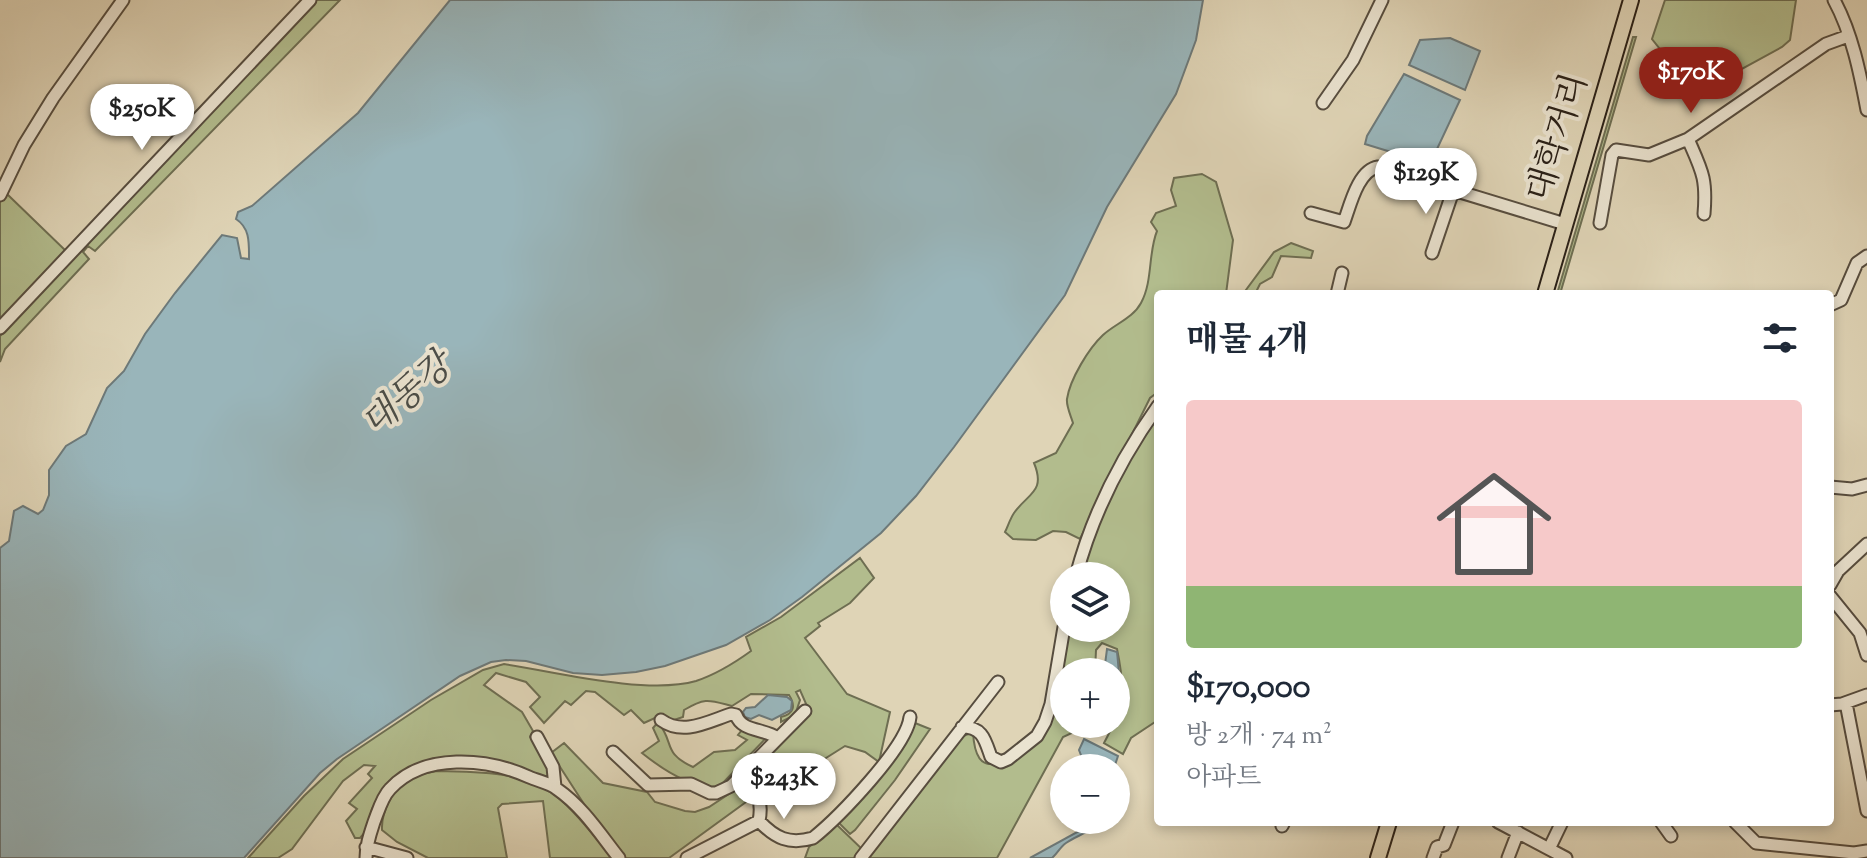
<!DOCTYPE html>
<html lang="ko">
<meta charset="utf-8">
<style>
:root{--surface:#fff;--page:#f6f6f7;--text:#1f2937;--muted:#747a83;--accent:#8f2418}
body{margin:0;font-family:"Sorts Mill Goudy","Noto Serif KR",serif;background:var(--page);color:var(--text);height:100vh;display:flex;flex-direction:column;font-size:30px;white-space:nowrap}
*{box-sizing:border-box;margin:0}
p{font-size:26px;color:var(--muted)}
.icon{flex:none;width:44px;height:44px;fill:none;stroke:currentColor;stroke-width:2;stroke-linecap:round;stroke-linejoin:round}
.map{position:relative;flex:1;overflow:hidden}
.details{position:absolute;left:1154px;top:290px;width:680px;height:536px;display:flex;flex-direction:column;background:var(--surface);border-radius:8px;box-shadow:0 4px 12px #0003}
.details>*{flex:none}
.controls{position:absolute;left:1050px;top:562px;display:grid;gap:16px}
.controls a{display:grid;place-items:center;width:80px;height:80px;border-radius:50%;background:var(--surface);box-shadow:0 4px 12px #0003;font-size:40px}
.price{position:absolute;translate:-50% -68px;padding:0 18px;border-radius:28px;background:#fff;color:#222;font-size:26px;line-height:52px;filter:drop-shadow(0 2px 4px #0008)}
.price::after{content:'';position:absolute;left:50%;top:48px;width:24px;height:18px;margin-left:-12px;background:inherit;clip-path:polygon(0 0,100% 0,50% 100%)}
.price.current{background:var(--accent);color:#fff}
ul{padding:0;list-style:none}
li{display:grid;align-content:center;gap:16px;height:424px;padding:0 32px}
li span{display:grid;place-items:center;height:248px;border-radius:8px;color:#555}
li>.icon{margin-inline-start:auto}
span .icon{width:144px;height:144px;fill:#fffc;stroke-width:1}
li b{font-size:34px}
h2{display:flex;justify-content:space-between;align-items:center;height:96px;padding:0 32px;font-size:34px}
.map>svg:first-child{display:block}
.green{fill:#b2bc8d;stroke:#6e6e52;stroke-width:2}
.water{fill:#99b5ba;stroke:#6d7979;stroke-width:2}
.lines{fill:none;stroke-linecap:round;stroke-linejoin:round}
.minor-casing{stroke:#574d3f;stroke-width:15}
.major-casing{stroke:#2a2017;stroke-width:18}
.minor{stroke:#eae3d0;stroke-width:11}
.major{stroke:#dfd4b6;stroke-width:14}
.labels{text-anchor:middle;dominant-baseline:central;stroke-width:8;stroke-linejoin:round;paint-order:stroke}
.street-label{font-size:34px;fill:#2a2017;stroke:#eae3d0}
.water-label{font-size:36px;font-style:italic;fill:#4b4d48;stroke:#eae3d0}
</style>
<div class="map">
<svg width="1867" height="858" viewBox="0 0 1867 858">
<rect width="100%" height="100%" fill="#dfd4b6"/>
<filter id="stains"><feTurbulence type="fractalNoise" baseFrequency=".0025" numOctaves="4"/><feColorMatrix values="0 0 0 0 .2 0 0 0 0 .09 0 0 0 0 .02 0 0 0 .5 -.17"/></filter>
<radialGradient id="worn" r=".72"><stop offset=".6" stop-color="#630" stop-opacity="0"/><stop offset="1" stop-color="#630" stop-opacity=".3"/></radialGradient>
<path class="green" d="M 316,0 L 340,0 L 95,251 L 88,246 L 83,252 L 89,259 L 5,349 L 0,362 L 0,336 Z
M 1665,0 L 1796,0 L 1790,40 L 1782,47 L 1707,88 L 1691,88 L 1652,39 Z
M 1633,37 L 1636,37 L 1560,294 L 1557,294 Z
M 1202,174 L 1216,182 L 1233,240 L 1226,294 L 1158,294 L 1158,392 L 1150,398 L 1080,539 L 1066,532 L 1053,531 L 1036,540 L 1013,539 L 1005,532 C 1008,526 1010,519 1014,513 C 1028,493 1046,492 1034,463 L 1056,453 L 1073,423 C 1071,416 1066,406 1067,399 C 1070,379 1089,348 1103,335 C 1115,324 1133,318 1141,303 C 1153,281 1148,253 1157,231 L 1151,222 L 1156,213 L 1176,206 L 1171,190 L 1174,178 Z
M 7,194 L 66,251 L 0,321 L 0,202 Z
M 1291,243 L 1313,251 L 1311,258 L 1281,256 L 1272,277 L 1260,284 L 1255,294 L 1243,294 L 1274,252 Z
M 1158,416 L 1158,720 L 1131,738 L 1123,754 L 1104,743 C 1124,706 1126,692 1117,649 L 1102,643 L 1096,650 L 1095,672 L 1064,672 L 1064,724 L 1078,724 L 1074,732 L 1063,737 L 997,858 L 868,858 L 961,737 L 973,732 C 976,792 1015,753 1042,734 L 1067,628 L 1116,628 L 1116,576 L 1079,576 C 1095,517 1123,466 1158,416 Z
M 860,558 L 874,578 L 850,603 L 818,623 L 820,626 L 805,638 L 847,694 L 890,712 L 879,762 L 865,752 L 845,746 L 818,763 L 795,756 L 759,782 L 754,780 L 752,770 L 807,714 L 807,706 L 800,690 L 796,692 L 800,700 L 795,715 L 781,722 L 781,717 C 794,714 796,706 789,695 L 751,694 L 732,706 C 709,700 706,697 684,710 L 683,717 L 674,720 L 657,717 L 644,723 L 631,710 L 624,715 L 595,692 L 586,691 L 571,705 L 565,701 L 544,723 L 530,707 L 540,697 L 526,682 L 496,673 L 484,685 L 522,712 L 533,731 L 530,737 L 542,753 L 550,776 L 544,778 L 437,760 L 385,787 L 372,809 L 367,830 L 360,838 L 355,838 L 346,821 L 357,809 L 349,803 L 372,778 L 368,774 L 375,766 L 364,765 L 343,781 L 292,849 L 278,858 L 248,858 L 304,796 L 343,759 L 431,700 L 483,670 L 504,664 C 555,672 647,695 696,681 C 717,674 733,664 751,651 L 746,637 L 781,617 Z
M 658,722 C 675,743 662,753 693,767 L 714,752 L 735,750 L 747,740 L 738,735 L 742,730 L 766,738 L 720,786 C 693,791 662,769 642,753 L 659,741 L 653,728 Z
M 915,723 L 930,729 L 895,780 L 855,830 L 850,834 L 837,821 L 906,740 Z
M 564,743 L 603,783 L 647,792 L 655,802 L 685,811 L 695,812 L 709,807 L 741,786 L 751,790 L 753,794 L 746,802 L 669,858 L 623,858 L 593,818 L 551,753 Z
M 436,771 C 479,772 527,770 562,801 C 581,818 596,839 613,858 L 550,858 L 543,801 L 502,804 L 498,808 L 507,858 L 428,858 L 397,842 L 382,830 C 381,812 393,788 409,778 C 416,774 428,773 436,771 Z
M 836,824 L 863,850 L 857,858 L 805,858 L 809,847 Z"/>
<path class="water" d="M 450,0 L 1203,0 L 1196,40 L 1176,94 L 1107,207 L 1065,295 L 954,447 L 916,496 L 881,533 L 802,597 L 770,620 L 726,645 L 665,666 L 636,672 L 602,675 L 573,673 L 526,661 L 506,660 L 491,662 L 460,676 L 337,759 L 320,773 L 244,858 L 0,858 L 0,548 L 9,541 L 14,511 L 23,506 L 38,514 L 43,510 L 49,495 L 49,470 L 66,446 L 86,434 L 107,388 L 124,371 L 145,334 L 175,293 L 222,235 L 237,238 L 241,258 L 249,259 C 249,243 250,228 236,219 L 238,212 L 252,206 L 358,113 Z
M 1450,38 L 1480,51 L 1465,90 L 1409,65 L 1420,40 Z
M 1404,74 L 1460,100 L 1430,164 L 1365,144 L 1367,136 Z
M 1107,649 L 1117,652 C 1119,672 1122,696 1116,715 L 1116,672 L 1104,672 Z
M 768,695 L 787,697 L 792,701 L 791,710 L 772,720 L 759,715 L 751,719 L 745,717 L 743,712 L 746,708 L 755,707 Z
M 1084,739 L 1118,756 L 1115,765 L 1110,768 L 1086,768 L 1079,750 Z
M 1095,820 L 1100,820 C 1091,833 1079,834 1066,843 C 1060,847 1058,853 1052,858 L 1030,858 L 1092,824 Z"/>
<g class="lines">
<defs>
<path id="minor" d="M 1834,0 C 1852,33 1860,73 1867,110
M 1323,103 L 1353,60 L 1382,0
M 1688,139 C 1702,171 1707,178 1704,214
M 0,195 L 24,145 L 53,98 L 123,0
M 1311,213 L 1344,222 C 1350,206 1358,170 1378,167 L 1565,224
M 1600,223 L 1612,155 L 1616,150 L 1649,155 L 1688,139 L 1826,44 L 1848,36
M 1432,253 L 1453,191
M 1337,294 L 1342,273
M 1830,305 L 1841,300 L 1857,263 L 1867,256
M 0,328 L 310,0
M 1830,487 L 1852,489 L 1867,485
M 1076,576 C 1092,515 1121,458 1158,406
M 1830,585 L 1838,571 L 1867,544
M 1830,596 L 1860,633 L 1867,655
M 1846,703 L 1867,811
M 1830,705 L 1842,704 L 1867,695
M 661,720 C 683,736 707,722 731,714 L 736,715 C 742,732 763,728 778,738
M 962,727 C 983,727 985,740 991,757 L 1001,762 L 1008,759 L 1037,736 L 1045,722 L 1051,704 L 1064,627
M 537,737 L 553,767 L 555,787
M 613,752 L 648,785 L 691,784 L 710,793 L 716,793 L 731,786 L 805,711
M 745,773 C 757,788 763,801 759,821
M 1498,822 L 1566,858
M 1661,822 L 1671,836
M 1735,822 L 1756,843 L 1854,853 L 1867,851
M 1282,826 L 1284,822
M 366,847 L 407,858
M 1549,849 L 1562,822
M 366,858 C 366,845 370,834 374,822 C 378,812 382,797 390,789 C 424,752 487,758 529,777 C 538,781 550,783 557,789 C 583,807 600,834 619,858
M 687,858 L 759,821 C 775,838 789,845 813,838 C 838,818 907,747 910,717
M 861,858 L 998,682
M 1433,858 L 1437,847 L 1444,845 L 1453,822
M 1508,858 L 1518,832"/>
<path id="major" d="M 1545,294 L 1631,0
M 1378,858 L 1389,822"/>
</defs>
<use href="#minor" class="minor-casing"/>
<use href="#major" class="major-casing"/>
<use href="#minor" class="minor"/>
<use href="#major" class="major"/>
</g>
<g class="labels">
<g class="street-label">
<text transform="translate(1559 138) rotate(-73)">대학거리</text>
</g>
<g class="water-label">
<text transform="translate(408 396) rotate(-41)">대동강</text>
</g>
</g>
<rect width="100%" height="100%" filter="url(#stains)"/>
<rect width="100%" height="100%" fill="url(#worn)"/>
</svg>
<div class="controls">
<a><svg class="icon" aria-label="layers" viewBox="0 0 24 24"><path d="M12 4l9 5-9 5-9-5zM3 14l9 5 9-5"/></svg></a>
<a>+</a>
<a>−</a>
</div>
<b class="price current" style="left:1691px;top:115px">$170K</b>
<b class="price" style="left:142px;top:152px">$250K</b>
<b class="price" style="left:1426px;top:216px">$129K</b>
<b class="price" style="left:784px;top:821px">$243K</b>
<section class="details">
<h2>매물 4개<svg class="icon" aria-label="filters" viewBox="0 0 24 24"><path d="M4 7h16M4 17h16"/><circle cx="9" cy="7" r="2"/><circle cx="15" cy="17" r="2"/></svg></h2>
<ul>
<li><span style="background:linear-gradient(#f6c9c9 75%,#8fb573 0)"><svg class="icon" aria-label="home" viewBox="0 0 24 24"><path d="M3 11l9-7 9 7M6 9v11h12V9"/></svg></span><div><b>$170,000</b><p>방 2개 · 74 m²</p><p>아파트</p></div></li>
</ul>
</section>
</div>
